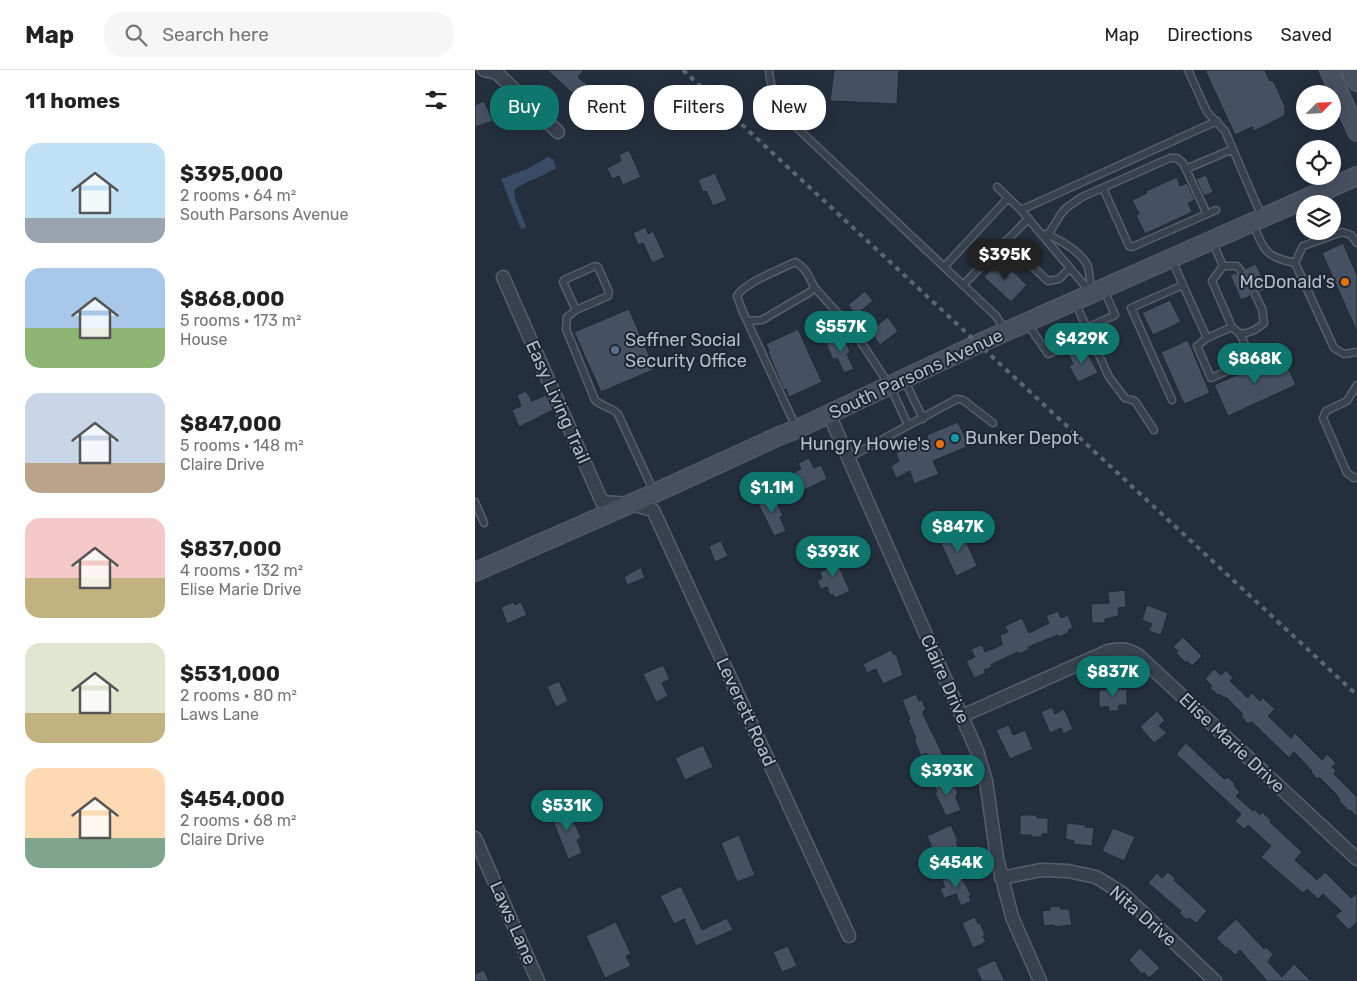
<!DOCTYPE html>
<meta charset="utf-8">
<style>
:root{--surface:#fff;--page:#f6f6f6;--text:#222;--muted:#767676;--line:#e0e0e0;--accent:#0f766e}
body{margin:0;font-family:Rubik,sans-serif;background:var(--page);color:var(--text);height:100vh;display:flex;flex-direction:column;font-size:19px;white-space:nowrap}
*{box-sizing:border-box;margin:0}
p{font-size:16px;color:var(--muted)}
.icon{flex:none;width:28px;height:28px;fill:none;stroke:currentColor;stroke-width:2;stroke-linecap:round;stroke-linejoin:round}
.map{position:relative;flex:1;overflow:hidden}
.sheet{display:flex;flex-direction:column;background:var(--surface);width:475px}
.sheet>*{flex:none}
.banner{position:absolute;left:15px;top:15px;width:475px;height:45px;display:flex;gap:10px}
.needle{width:32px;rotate:66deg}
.buttons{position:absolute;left:821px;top:15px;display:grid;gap:10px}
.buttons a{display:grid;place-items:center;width:45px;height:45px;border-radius:50%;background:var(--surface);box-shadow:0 2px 12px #0003;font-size:25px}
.price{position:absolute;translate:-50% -42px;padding:0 11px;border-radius:18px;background:var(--accent);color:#fff;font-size:16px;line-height:32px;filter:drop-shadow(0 1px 2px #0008)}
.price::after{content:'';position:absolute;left:50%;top:30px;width:15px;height:11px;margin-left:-8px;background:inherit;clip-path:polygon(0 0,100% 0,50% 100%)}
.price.active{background:#222;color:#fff}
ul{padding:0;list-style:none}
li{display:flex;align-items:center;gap:15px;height:125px;padding:0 25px}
li span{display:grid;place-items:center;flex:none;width:140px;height:100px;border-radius:15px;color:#555}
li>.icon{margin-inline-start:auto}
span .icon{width:60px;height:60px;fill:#fffc;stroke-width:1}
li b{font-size:21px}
h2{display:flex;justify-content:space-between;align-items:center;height:60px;padding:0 25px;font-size:21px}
.tag{padding:0 18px;border-radius:20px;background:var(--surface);box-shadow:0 2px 12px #0003;font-size:18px;line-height:45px}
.tag.active{background:var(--accent);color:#fff}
header{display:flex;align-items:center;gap:30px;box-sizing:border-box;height:70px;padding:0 25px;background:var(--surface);border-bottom:1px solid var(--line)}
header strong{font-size:24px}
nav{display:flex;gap:28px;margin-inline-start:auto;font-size:18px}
.search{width:350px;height:45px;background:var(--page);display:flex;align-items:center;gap:12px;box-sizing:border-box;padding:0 18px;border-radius:20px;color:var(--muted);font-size:19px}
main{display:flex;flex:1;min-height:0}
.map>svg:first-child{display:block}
.water{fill:#394c67}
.building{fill:#455162;stroke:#1f2835}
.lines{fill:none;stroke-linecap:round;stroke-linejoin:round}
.service-casing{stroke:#565f6c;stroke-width:9}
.minor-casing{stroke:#565f6c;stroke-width:15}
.secondary-casing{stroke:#565f6c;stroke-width:20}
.service{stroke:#38414e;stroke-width:6}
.minor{stroke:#38414e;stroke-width:12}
.secondary{stroke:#465061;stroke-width:18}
.rail{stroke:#5a6575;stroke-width:4;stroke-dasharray:5 5;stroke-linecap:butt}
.food-dot{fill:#e8710a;stroke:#1d2633;stroke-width:2}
.service-dot{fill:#5c6f8a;stroke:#1d2633;stroke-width:2}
.culture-dot{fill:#0f9aa8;stroke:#1d2633;stroke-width:2}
.labels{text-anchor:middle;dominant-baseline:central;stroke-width:4;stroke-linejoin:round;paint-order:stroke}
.poi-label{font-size:18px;fill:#b4bcc9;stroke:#1d2633;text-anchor:end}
.street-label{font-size:18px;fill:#b4bcc9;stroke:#1d2633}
</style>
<header>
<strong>Map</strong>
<div class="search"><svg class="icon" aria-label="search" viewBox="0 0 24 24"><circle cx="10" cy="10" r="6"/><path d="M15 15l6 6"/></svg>Search here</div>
<nav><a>Map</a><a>Directions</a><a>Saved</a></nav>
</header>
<main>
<section class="sheet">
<h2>11 homes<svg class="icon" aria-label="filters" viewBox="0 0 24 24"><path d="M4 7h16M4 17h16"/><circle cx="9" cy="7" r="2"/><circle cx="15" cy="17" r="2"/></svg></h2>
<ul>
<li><span style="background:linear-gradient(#bfe0f5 75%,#9aa5b1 0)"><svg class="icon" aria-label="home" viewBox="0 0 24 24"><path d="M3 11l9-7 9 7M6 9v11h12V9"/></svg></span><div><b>$395,000</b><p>2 rooms · 64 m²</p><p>South Parsons Avenue</p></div></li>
<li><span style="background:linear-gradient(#a9c7e8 60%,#8fb573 0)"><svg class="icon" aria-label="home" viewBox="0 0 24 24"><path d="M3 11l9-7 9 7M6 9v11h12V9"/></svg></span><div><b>$868,000</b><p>5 rooms · 173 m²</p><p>House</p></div></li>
<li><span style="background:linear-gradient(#c9d6e8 70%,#b9a48a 0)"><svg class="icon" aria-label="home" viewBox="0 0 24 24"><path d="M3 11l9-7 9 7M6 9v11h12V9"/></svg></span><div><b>$847,000</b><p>5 rooms · 148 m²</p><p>Claire Drive</p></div></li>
<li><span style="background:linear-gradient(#f6c9c9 60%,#c2b280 0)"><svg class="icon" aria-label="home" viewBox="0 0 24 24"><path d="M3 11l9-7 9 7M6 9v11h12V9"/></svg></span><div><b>$837,000</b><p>4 rooms · 132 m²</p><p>Elise Marie Drive</p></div></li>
<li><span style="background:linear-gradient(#dfe7d0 70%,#c2b280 0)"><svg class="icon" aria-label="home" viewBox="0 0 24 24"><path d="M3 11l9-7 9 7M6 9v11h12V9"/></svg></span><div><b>$531,000</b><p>2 rooms · 80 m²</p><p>Laws Lane</p></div></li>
<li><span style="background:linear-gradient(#ffd9b3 70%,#7fa58c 0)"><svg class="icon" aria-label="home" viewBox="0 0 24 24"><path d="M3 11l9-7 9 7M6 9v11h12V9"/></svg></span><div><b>$454,000</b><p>2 rooms · 68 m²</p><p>Claire Drive</p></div></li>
</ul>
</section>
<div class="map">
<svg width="882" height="911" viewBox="0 0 882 911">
<rect width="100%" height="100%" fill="#242f3e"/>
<path class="water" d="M 73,87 L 78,89 L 81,98 C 68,107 52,110 39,120 L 40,128 L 51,157 L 47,159 L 45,157 L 26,109 L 52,99 Z"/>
<path class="building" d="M 72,0 L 109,0 L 103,7 L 118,20 L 107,32 Z
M 359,0 L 424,0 L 422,34 L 355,31 Z
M 730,0 L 790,0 L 795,11 L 798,10 L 810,36 L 810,43 L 809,46 L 779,61 L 777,57 L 760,65 Z
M 146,19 L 153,29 L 137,41 L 130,32 Z
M 9,31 L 18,51 L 0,57 L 0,35 Z
M 154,80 L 166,107 L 148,115 L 144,106 L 137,109 L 132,98 L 146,91 L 144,85 Z
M 240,103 L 252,130 L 238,136 L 231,121 L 228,122 L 223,110 Z
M 731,105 L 738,122 L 729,126 L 721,109 Z
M 702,107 L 705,116 L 712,113 L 720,130 L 713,133 L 717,142 L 670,164 L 661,145 L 664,144 L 657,130 L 672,123 L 671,121 Z
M 171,157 L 173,164 L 178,161 L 190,187 L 177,193 L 168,173 L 163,175 L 158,163 Z
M 868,173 L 882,205 L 882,262 L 847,183 Z
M 525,189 L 552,215 L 536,232 L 509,207 Z
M 781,194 L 792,219 L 785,222 L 782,220 L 778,219 L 776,222 L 775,226 L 766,230 L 755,205 L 761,203 L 767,206 L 770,203 L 770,199 Z
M 390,221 L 398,231 L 381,245 L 373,235 Z
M 695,230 L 706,252 L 678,265 L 667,243 Z
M 154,239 L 180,299 L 126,322 L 99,262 Z
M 413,247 L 423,261 L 405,275 L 395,261 Z
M 323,259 L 347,312 L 314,327 L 311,319 L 309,320 L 293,282 L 294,281 L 291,274 Z
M 368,265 L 375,282 L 372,284 L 379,299 L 369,303 L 362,288 L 358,290 L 351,273 Z
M 713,270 L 735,323 L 709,334 L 686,282 Z
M 610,278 L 623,303 L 603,312 L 594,296 L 598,294 L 593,283 Z
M 807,285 L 821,315 L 753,346 L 739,315 Z
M 51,321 L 57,331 L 71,325 L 78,340 L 44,357 L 37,340 L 46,336 L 42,325 Z
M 483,352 L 494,376 L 458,391 L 464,404 L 439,414 L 435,401 L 421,408 L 416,396 L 424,391 L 421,383 L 432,378 L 431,375 L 453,367 L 452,365 Z
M 334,388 L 339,398 L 346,395 L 352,409 L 329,420 L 328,418 L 314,424 L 308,412 L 314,410 L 312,406 L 326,399 L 323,393 Z
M 298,423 L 308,446 L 305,447 L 311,461 L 299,466 L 282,431 Z
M 486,460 L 502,496 L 481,506 L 464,469 Z
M 246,471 L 253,486 L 240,492 L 234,476 Z
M 358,483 L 375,521 L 360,528 L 358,524 L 355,525 L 352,517 L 346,519 L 342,511 L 347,508 L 345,502 L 352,499 L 347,488 Z
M 166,497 L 170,508 L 152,515 L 149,507 Z
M 650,520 L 651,537 L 643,538 L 644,546 L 630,549 L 630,553 L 617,553 L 616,534 L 634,533 L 633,522 Z
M 39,532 L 40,535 L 46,532 L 52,545 L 32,554 L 26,537 Z
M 672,535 L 693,543 L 686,565 L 674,561 L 677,554 L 667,550 Z
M 583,541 L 586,548 L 593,545 L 598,558 L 593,560 L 594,562 L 584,567 L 583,565 L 553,577 L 554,579 L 544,584 L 543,582 L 521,592 L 516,595 L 517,597 L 509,600 L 511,603 L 499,608 L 491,591 L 500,587 L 496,579 L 507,575 L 510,582 L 527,575 L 525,565 L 533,562 L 530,556 L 547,548 L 554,563 L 574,553 L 571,546 Z
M 708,567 L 727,586 L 717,596 L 712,591 L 711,593 L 701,583 L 703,581 L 698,577 Z
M 416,580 L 419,585 L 421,584 L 428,605 L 408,614 L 401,599 L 392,603 L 388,594 Z
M 188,595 L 195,609 L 187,613 L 193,626 L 181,632 L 168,604 Z
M 739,599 L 746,605 L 751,600 L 758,608 L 755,611 L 773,628 L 777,623 L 785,631 L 788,628 L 800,639 L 793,646 L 816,668 L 820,663 L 847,690 L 852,684 L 861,693 L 857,697 L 861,701 L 859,704 L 882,727 L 882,747 L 875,740 L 874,741 L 864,731 L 865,730 L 862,725 L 844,707 L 842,709 L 836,702 L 837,701 L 819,682 L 814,688 L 778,653 L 775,652 L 773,654 L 766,646 L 768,644 L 751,627 L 749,628 L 745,624 L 743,625 L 735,618 L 737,616 L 730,609 Z
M 84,611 L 93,631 L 81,637 L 72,617 Z
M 633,616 L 644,616 L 644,619 L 652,619 L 652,635 L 644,635 L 643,641 L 633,641 L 634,637 L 624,637 L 624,620 L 630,620 L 633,619 Z
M 441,624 L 444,631 L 447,630 L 451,640 L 448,641 L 448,644 L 469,687 L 455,692 L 451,683 L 446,686 L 439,669 L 441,668 L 433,650 L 435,649 L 427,630 Z
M 577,637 L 580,644 L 589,639 L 598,659 L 588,664 L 586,658 L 575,663 L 566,642 Z
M 682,641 L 690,650 L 684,656 L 692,663 L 679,673 L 665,657 Z
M 534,655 L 538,665 L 550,660 L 558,679 L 535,689 L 521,660 Z
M 711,673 L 748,708 L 751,709 L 753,707 L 760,714 L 759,716 L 765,722 L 761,726 L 778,741 L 779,739 L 785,745 L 787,742 L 797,751 L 795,752 L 827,782 L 820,790 L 842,810 L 850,802 L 876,828 L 882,823 L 882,852 L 874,860 L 860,846 L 866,841 L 848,824 L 843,829 L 832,819 L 828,823 L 786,787 L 796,776 L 773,755 L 769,759 L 760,751 L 766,744 L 701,684 Z
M 228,675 L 238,697 L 210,710 L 200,688 Z
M 473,708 L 477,716 L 479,714 L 483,724 L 481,725 L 481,728 L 486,740 L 471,746 L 460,723 L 462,722 L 459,714 Z
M 92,736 L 106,768 L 102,770 L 107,783 L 93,789 L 75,743 Z
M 545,745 L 562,745 L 562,748 L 573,748 L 573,764 L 567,764 L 567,767 L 556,767 L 556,765 L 545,765 Z
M 592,753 L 611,755 L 610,757 L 619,758 L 617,776 L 599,774 L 599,771 L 590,769 Z
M 476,755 L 483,771 L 481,772 L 485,781 L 472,787 L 468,778 L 459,782 L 452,766 Z
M 638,758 L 660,767 L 649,791 L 627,781 Z
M 264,765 L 280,805 L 262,812 L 246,773 Z
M 693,802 L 701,809 L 699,810 L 732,841 L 721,853 L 714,848 L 712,850 L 704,843 L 706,841 L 673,813 L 682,803 L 687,808 Z
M 484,803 L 496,825 L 494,826 L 496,831 L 486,836 L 481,824 L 469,828 L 465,819 L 470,817 L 467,810 Z
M 206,816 L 227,860 L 252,848 L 258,860 L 221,876 L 209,849 L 199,854 L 185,826 Z
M 585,836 L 586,839 L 594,839 L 597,855 L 579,857 L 579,855 L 569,856 L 567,841 L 575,840 L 575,837 Z
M 500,847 L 503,854 L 505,853 L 510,865 L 508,866 L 511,872 L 498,878 L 487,853 Z
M 761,849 L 789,879 L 791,877 L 798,884 L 793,892 L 807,907 L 819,894 L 836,911 L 792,911 L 765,880 L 760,885 L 752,877 L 751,878 L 741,868 Z
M 141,852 L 156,884 L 151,886 L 156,896 L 130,908 L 111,866 Z
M 313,876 L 322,896 L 307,902 L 298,882 Z
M 665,878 L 685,898 L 674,908 L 669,902 L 667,904 L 654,890 Z
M 520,890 L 530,911 L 507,911 L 501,899 Z
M 9,900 L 14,911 L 0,911 L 0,904 Z"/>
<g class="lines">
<defs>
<path id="service" d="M 294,0 C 295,22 306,38 319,55 L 521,246 L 530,260
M 713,0 L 732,42 L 750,61 L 787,147
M 711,99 L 758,79
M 522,117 L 546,140 L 616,223
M 628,118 L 654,176 L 657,177 L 741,140
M 546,140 L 742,51
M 778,154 C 789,180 790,187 820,193
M 570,164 C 583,168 609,184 613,197 C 615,205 615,214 616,221
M 573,165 L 586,144 L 591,138 L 607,127 L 695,88 L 702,88 L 708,93 L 732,144
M 530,171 L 573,211 L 584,209 L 595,198
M 737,171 L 748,196 L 737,211 L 757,257 L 765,264 L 777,290
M 820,193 L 859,278 L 869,284 L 882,282
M 820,193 L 828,176 L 867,162 L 876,165 L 882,173
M 748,196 L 762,196 L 766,201
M 469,197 L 533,128
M 488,215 L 553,149
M 708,215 L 732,268 L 722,276 L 736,308 L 796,281
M 339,217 L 378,260 L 415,316 L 433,355
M 600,232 L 634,307 L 650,328 L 660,331 L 679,360
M 101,240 L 88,212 L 89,210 L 120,196 L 123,197 L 134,222 L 133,226 L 101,240 L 92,247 L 91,259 L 120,330 C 127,337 139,338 143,344 L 179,422
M 272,251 L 287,250 L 335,222 L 339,217 C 334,206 331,198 320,192 C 306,199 269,213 262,226 L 267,240 L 321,357
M 552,253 L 573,284 L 616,266
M 612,258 L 640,245 L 629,220
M 765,264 C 775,263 781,260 789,253 L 787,239 L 780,224
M 732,268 L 757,257
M 430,311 L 448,349
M 882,315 L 872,331 L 851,341 L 848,348 L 872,403 L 879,408 L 882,407
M 697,330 L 656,238 L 708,215 L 697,190
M 373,388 L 482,329 L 488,330 L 518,353
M 0,432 L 9,453"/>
<path id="minor" d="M 9,0 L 22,3 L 83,62
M 28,207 L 127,432 L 155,434 L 178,440 L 374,866
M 354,344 L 502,681 L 511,711 L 522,788 L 537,847 L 565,911
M 487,646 L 633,581 C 646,578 654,579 664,586 L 882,789
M 0,768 L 63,911
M 526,808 L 566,800 L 593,801 L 621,807 L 647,823 L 740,911"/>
<path id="secondary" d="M 854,0 L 882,62
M 876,0 L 882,12
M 0,502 L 180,423 L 304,366 L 322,359 L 505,273 L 882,106"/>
</defs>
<use href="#service" class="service-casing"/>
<use href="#minor" class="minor-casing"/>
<use href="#secondary" class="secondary-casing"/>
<use href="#service" class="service"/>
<use href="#minor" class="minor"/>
<use href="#secondary" class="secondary"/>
<path class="rail" d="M 208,0 L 882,625"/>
</g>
<g class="food-dot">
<circle cx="870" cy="212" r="5"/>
<circle cx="465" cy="374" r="5"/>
</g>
<circle class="service-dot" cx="140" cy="280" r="5"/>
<circle class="culture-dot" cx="480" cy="368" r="5"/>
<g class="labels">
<g class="poi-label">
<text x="860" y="212">McDonald's</text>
<text x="150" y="270" text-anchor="start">Seffner Social<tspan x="150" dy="21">Security Office</tspan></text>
<text x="490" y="368" text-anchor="start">Bunker Depot</text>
<text x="455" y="374">Hungry Howie's</text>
</g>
<g class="street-label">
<text transform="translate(441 304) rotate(-25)">South Parsons Avenue</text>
<text transform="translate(83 332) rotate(66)">Easy Living Trail</text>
<text transform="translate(470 609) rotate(66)">Claire Drive</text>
<text transform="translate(271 642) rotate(65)">Leverett Road</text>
<text transform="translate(757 673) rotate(43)">Elise Marie Drive</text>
<text transform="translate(668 846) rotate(41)">Nita Drive</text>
<text transform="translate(38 853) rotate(66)">Laws Lane</text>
</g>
</g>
</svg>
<div class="buttons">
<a><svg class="needle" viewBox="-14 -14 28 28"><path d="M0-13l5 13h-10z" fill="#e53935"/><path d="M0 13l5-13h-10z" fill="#767676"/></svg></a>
<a><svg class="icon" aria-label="locate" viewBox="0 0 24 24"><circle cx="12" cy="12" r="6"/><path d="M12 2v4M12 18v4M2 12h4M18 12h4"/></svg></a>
<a><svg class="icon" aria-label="layers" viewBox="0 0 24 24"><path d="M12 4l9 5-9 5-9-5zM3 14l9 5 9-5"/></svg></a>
</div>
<b class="price active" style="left:530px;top:211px">$395K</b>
<b class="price" style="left:366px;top:283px">$557K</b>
<b class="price" style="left:607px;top:295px">$429K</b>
<b class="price" style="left:780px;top:315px">$868K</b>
<b class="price" style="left:297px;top:444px">$1.1M</b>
<b class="price" style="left:483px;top:483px">$847K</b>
<b class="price" style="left:358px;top:508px">$393K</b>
<b class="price" style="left:638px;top:628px">$837K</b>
<b class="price" style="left:472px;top:727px">$393K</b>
<b class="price" style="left:92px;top:762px">$531K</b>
<b class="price" style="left:481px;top:819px">$454K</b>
<div class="banner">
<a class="tag active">Buy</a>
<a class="tag">Rent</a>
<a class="tag">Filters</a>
<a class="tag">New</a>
</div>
</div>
</main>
